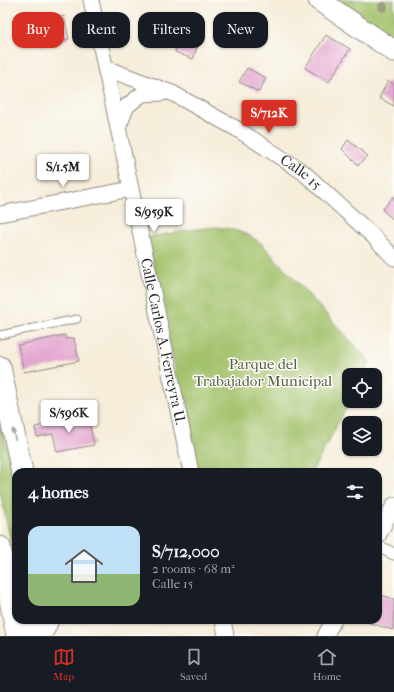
<!DOCTYPE html>
<meta charset="utf-8">
<style>
:root{--surface:#171b24;--page:#242831;--text:#f1f3f6;--muted:#9ea1a6;--line:#363941;--accent:#d93025}
body{margin:0;font-family:"IM FELL French Canon",serif;background:var(--page);color:var(--text);height:100vh;display:flex;flex-direction:column;font-size:15px;white-space:nowrap}
*{box-sizing:border-box;margin:0}
p{font-size:13px;color:var(--muted)}
.icon{flex:none;width:22px;height:22px;fill:none;stroke:currentColor;stroke-width:2;stroke-linecap:round;stroke-linejoin:round}
.map{position:relative;flex:1;overflow:hidden}
.panel{position:absolute;left:12px;top:468px;width:370px;height:156px;display:flex;flex-direction:column;background:var(--surface);border-radius:12px;box-shadow:0 1px 3px #0004}
.panel>*{flex:none}
.hud{position:absolute;left:12px;top:12px;width:370px;height:36px;display:flex;gap:8px}
.buttons{position:absolute;left:342px;top:368px;display:grid;gap:8px}
.buttons a{display:grid;place-items:center;width:40px;height:40px;border-radius:8px;background:var(--surface);box-shadow:0 1px 3px #0004;font-size:20px}
.price{position:absolute;translate:-50% -34px;padding:0 9px;border-radius:4px;background:#fff;color:#222;font-size:13px;line-height:26px;filter:drop-shadow(0 1px 2px #0008)}
.price::after{content:'';position:absolute;left:50%;top:24px;width:12px;height:9px;margin-left:-6px;background:inherit;clip-path:polygon(0 0,100% 0,50% 100%)}
.price.selected{background:var(--accent);color:#fff}
ul{padding:0;list-style:none}
li{display:flex;align-items:center;gap:12px;height:100px;padding:0 16px}
li span{display:grid;place-items:center;flex:none;width:112px;height:80px;border-radius:12px;color:#555}
li>.icon{margin-inline-start:auto}
span .icon{width:48px;height:48px;fill:#fffc;stroke-width:1}
li b{font-size:17px}
h2{display:flex;justify-content:space-between;align-items:center;height:48px;padding:0 16px;font-size:17px}
.pill{padding:0 14px;border-radius:12px;background:var(--surface);box-shadow:0 1px 3px #0004;font-size:14px;line-height:36px}
.pill.selected{background:var(--accent);color:#fff}
.tab-bar{display:flex;justify-content:space-around;align-items:center;height:56px;border-top:1px solid var(--line);background:var(--surface);font-size:11px;color:var(--muted)}
.tab-bar a{display:grid;justify-items:center;gap:2px}
.tab-bar .selected{color:var(--accent)}
.map>svg:first-child{display:block}
.green{fill:#a2c16a;stroke:#66764a}
.building{fill:#e4a8d1}
.lines{fill:none;stroke-linecap:round;stroke-linejoin:round}
.service-casing{stroke:#908c82;stroke-width:9}
.pedestrian-casing{stroke:#908c82;stroke-width:13}
.minor-casing{stroke:#908c82;stroke-width:17}
.secondary-casing{stroke:#908c82;stroke-width:23}
.service{stroke:#fff;stroke-width:7}
.pedestrian{stroke:#fff;stroke-width:11}
.minor{stroke:#fff;stroke-width:15}
.secondary{stroke:#fff;stroke-width:21}
.tree{fill:#9d9f86}
.oneway{fill:#a0a0a0}
.labels{text-anchor:middle;dominant-baseline:central;stroke-width:3;stroke-linejoin:round;paint-order:stroke}
.street-label{font-size:15px;fill:#2b2b2b;stroke:#fdfcf7}
.park-label{font-size:15px;fill:#556041;stroke:#fdfcf7}
</style>
<div class="map">
<svg width="394" height="636" viewBox="0 0 394 636">
<rect width="100%" height="100%" fill="#fdfcf7"/>
<filter id="ink" filterUnits="userSpaceOnUse"><feTurbulence type="fractalNoise" baseFrequency=".025" numOctaves="2"/><feDisplacementMap in="SourceGraphic" scale="8" xChannelSelector="R" yChannelSelector="G"/><feConvolveMatrix kernelMatrix="1 2 1 2 8 2 1 2 1" color-interpolation-filters="sRGB"/></filter>
<filter id="wash" filterUnits="userSpaceOnUse"><feTurbulence type="fractalNoise" baseFrequency=".012" numOctaves="4" result="noise"/><feDisplacementMap in="SourceGraphic" scale="16" xChannelSelector="R" yChannelSelector="G"/><feGaussianBlur stdDeviation="0.9" result="paint"/><feColorMatrix in="noise" values="0 0 0 0 0 0 0 0 0 0 0 0 0 0 0 0 0 1.4 0 .05"/><feComposite in="paint" operator="in"/></filter>
<g filter="url(#wash)">
<rect width="100%" height="100%" fill="#f6edda"/>
<path class="green" d="M 334,0 L 394,0 L 394,45 Z
M 215,227 C 234,229 246,232 262,244 L 370,362 L 363,375 L 349,375 L 350,401 L 312,472 L 196,472 L 148,237 L 197,229 Z
M 0,418 L 16,492 L 16,565 L 0,492 Z"/>
<g id="blocks">
<path class="building" d="M 64,16 L 69,39 L 40,46 L 34,23 Z
M 184,27 L 202,33 L 193,59 L 175,52 Z
M 326,35 L 350,49 L 329,82 L 305,68 Z
M 247,68 L 266,78 L 259,92 L 239,82 Z
M 388,81 L 394,84 L 394,106 L 379,98 Z
M 348,140 L 368,156 L 358,165 L 342,149 Z
M 394,196 L 394,220 L 382,210 Z
M 65,335 L 66,339 L 74,338 L 79,361 L 24,372 L 18,345 Z
M 88,416 L 94,445 L 57,452 L 53,434 L 37,437 L 35,427 Z
M 378,594 L 394,599 L 393,630 L 360,620 L 378,620 Z"/>
</g>
</g>
<g filter="url(#ink)">
<use href="#blocks" fill-opacity="0" stroke="#908c82" stroke-width="1"/>
<g class="lines">
<defs>
<path id="service" d="M 0,335 L 77,319"/>
<path id="pedestrian" d="M 378,546 L 394,554"/>
<g id="minor">
<path id="s1" d="M 91,0 L 191,472"/>
<path id="s2" d="M 105,68 L 172,93 L 237,129 L 303,172 L 374,237 L 394,258"/>
<path d="M 118,128 L 127,106 L 142,94 L 163,93"/>
<path d="M 0,214 L 131,189"/>
<path d="M 378,536 L 394,505"/>
<path d="M 223,620 L 226,636"/>
<path d="M 325,636 L 334,620"/>
</g>
<path id="secondary" d="M 319,0 L 394,51
M 0,367 L 22,472
M 0,547 L 17,636
M 18,620 C 25,628 33,636 44,629 L 48,620"/>
</defs>
<use href="#service" class="service-casing"/>
<use href="#pedestrian" class="pedestrian-casing"/>
<use href="#minor" class="minor-casing"/>
<use href="#secondary" class="secondary-casing"/>
<use href="#service" class="service"/>
<use href="#pedestrian" class="pedestrian"/>
<use href="#minor" class="minor"/>
<use href="#secondary" class="secondary"/>
</g>
<circle class="tree" cx="383" cy="7" r="5"/>
<defs><path id="oneway-solid" d="M-6-.8H1V-3.2L6.5 0L1 3.2V.8H-6Z"/></defs>
<use class="oneway" href="#oneway-solid" transform="translate(14 434) rotate(-102)"/>
</g>
<g class="labels">
<g class="street-label">
<text stroke="none"><textPath href="#s2" startOffset="223">Calle 15</textPath></text>
<text stroke="none"><textPath href="#s1" startOffset="349">Calle Carlos A. Ferreyra U.</textPath></text>
</g>
<g class="park-label">
<text x="263" y="364">Parque del<tspan x="263" dy="17">Trabajador Municipal</tspan></text>
</g>
</g>
</svg>
<div class="buttons">
<a><svg class="icon" aria-label="locate" viewBox="0 0 24 24"><circle cx="12" cy="12" r="6"/><path d="M12 2v4M12 18v4M2 12h4M18 12h4"/></svg></a>
<a><svg class="icon" aria-label="layers" viewBox="0 0 24 24"><path d="M12 4l9 5-9 5-9-5zM3 14l9 5 9-5"/></svg></a>
</div>
<b class="price selected" style="left:269px;top:134px">S/712K</b>
<b class="price" style="left:63px;top:188px">S/1.5M</b>
<b class="price" style="left:154px;top:233px">S/959K</b>
<b class="price" style="left:69px;top:434px">S/596K</b>
<div class="hud">
<a class="pill selected">Buy</a>
<a class="pill">Rent</a>
<a class="pill">Filters</a>
<a class="pill">New</a>
</div>
<section class="panel">
<h2>4 homes<svg class="icon" aria-label="filters" viewBox="0 0 24 24"><path d="M4 7h16M4 17h16"/><circle cx="9" cy="7" r="2"/><circle cx="15" cy="17" r="2"/></svg></h2>
<ul>
<li><span style="background:linear-gradient(#bfe0f5 60%,#8fb573 0)"><svg class="icon" aria-label="home" viewBox="0 0 24 24"><path d="M3 11l9-7 9 7M6 9v11h12V9"/></svg></span><div><b>S/712,000</b><p>2 rooms · 68 m²</p><p>Calle 15</p></div></li>
</ul>
</section>
</div>
<nav class="tab-bar">
<a class="selected"><svg class="icon" aria-label="map" viewBox="0 0 24 24"><path d="M3 6l6-2 6 2 6-2v14l-6 2-6-2-6 2zM9 4v14M15 6v14"/></svg>Map</a>
<a><svg class="icon" aria-label="saved" viewBox="0 0 24 24"><path d="M7 4h10v16l-5-4-5 4z"/></svg>Saved</a>
<a><svg class="icon" aria-label="home" viewBox="0 0 24 24"><path d="M3 11l9-7 9 7M6 9v11h12V9"/></svg>Home</a>
</nav>
